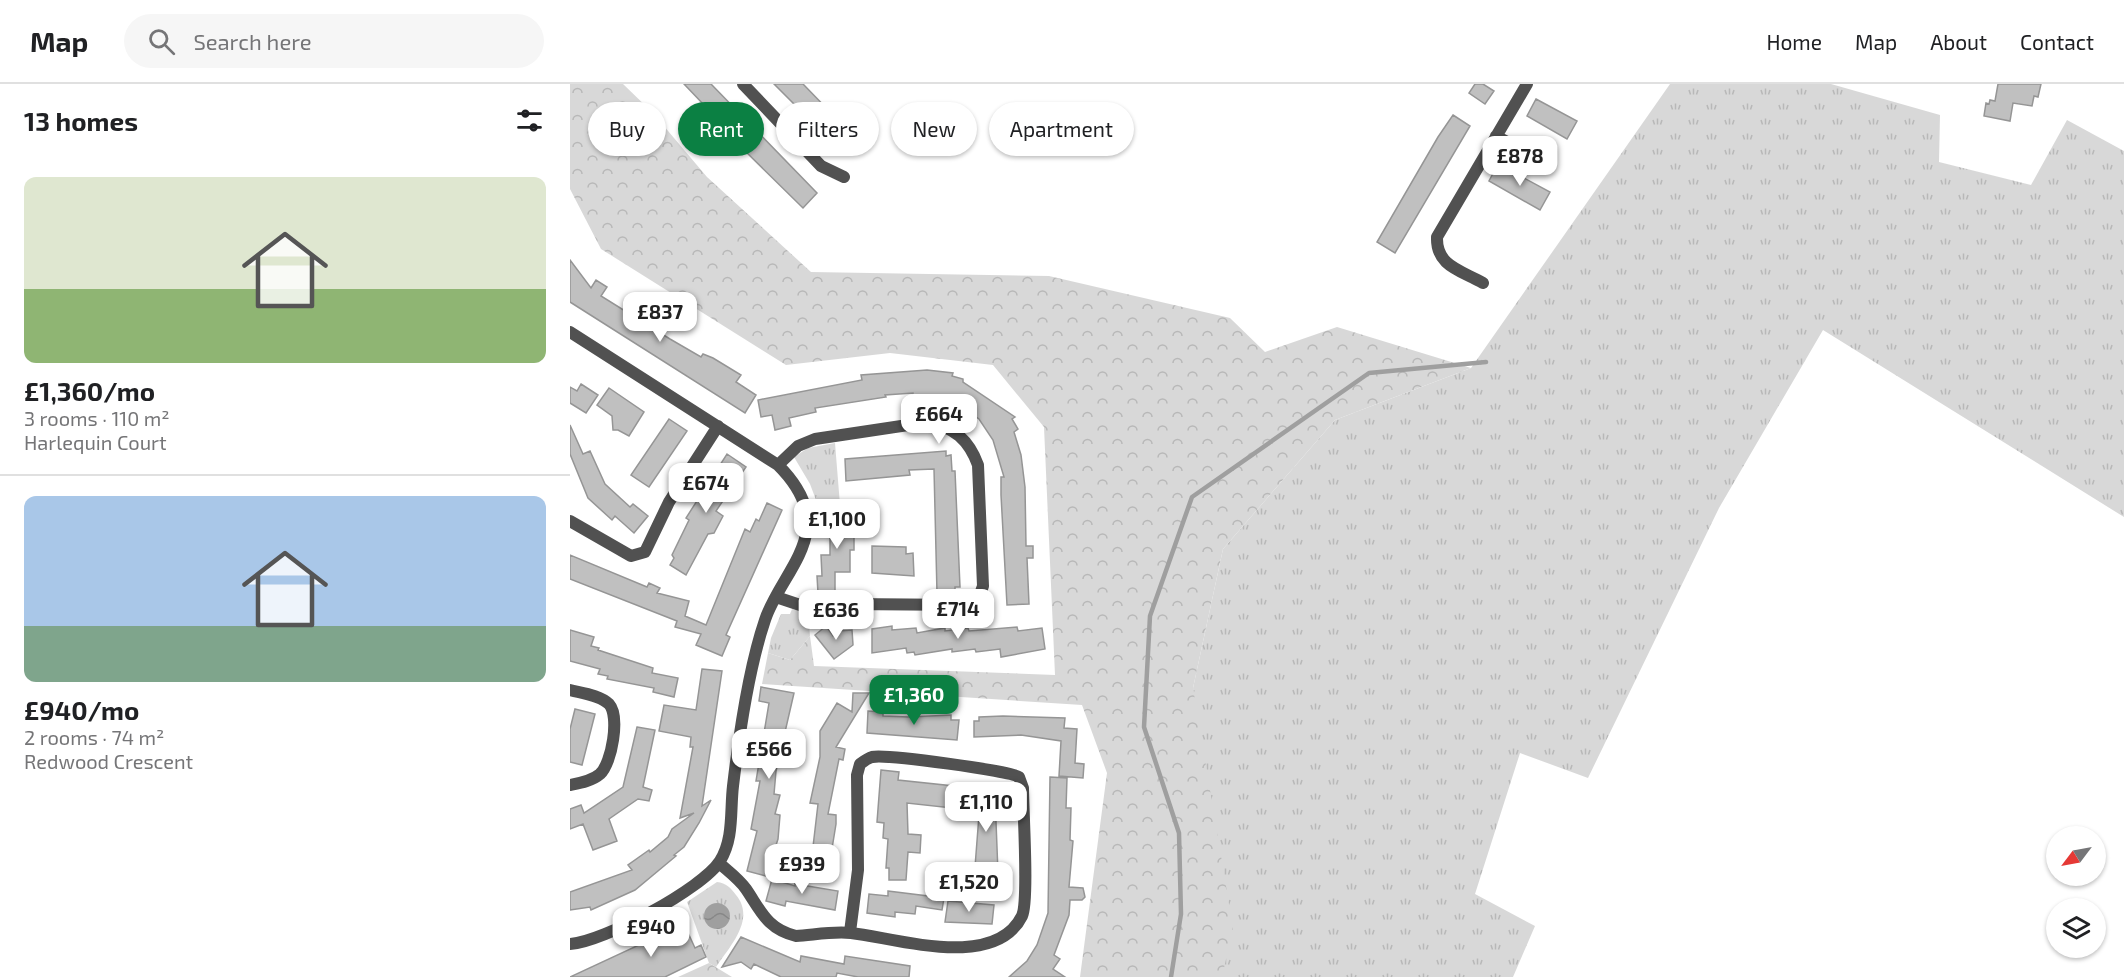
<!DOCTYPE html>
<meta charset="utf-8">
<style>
:root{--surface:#fff;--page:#f6f6f6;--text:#202124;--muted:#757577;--line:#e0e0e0;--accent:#0b8043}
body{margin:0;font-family:"Exo 2",sans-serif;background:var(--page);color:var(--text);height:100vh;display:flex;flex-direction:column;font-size:22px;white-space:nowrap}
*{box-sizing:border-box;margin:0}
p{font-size:20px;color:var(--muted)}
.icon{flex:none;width:33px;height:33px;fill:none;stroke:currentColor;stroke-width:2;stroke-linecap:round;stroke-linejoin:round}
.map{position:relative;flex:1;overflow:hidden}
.drawer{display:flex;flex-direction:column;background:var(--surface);width:570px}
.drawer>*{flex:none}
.hud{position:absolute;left:18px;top:18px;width:570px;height:54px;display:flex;gap:12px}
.needle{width:39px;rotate:238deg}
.fabs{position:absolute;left:1476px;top:742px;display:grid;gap:12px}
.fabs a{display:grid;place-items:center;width:60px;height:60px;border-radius:50%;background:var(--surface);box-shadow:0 2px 4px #0004;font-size:30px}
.price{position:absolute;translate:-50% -51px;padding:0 14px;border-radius:12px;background:#fff;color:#222;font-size:20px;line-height:39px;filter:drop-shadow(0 2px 3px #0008)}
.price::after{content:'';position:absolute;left:50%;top:36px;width:18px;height:14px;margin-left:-9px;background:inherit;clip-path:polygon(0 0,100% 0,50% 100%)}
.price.on{background:var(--accent);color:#fff}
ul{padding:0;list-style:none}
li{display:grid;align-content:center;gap:12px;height:318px;padding:0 24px}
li+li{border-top:2px solid var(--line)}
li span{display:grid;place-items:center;height:186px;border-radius:12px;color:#555}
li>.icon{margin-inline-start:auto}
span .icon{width:108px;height:108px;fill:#fffc;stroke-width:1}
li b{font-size:26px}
h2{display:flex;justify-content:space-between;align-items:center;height:72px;padding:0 24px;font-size:26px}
.pill{padding:0 21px;border-radius:27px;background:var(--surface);box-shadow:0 2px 4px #0004;font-size:21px;line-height:54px}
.pill.on{background:var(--accent);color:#fff}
header{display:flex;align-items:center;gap:36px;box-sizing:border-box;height:84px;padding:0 30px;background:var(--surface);border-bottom:2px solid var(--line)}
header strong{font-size:28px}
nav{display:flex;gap:33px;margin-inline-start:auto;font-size:21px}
.search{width:420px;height:54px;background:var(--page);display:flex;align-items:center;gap:15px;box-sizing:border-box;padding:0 21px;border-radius:33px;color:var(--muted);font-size:22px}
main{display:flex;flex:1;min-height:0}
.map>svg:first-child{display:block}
.grass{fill:url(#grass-tufts)}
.forest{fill:url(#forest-crowns)}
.water{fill:url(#water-waves)}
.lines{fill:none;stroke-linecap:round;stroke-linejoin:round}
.stream{stroke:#9f9f9f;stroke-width:4.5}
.building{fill:#c0c0c0;stroke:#959595;stroke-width:1.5}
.minor{stroke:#515151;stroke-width:12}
</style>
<header>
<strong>Map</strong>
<div class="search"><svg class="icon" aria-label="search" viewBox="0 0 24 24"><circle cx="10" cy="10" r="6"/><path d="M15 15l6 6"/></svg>Search here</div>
<nav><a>Home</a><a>Map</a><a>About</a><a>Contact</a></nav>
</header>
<main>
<section class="drawer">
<h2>13 homes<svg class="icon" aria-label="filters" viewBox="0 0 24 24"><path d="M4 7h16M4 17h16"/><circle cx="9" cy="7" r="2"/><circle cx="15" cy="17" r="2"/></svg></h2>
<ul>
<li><span style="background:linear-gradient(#dfe7d0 60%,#8fb573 0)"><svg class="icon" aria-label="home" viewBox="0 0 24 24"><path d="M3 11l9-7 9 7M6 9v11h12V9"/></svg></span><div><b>£1,360/mo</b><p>3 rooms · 110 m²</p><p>Harlequin Court</p></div></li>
<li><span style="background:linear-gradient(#a9c7e8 70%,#7fa58c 0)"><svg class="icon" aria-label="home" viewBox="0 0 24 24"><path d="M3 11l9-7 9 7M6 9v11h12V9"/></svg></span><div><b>£940/mo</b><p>2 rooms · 74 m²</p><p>Redwood Crescent</p></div></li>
</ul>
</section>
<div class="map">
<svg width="1554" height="893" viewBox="0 0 1554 893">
<defs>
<pattern id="grass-tufts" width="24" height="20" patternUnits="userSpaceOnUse" patternTransform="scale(1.5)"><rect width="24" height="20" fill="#d8d8d8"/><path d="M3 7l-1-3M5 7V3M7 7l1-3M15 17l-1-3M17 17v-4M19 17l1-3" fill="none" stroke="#b8b8b8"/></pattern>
<pattern id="forest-crowns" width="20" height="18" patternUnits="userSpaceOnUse" patternTransform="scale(1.5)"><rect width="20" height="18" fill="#d8d8d8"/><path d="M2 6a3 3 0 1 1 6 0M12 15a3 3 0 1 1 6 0" fill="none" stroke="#b8b8b8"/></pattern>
<pattern id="water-waves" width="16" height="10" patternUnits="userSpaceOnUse" patternTransform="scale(1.5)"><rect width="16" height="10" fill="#9f9f9f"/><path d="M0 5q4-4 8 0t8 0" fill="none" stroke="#878787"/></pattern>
</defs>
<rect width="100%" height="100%" fill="#fff"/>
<path class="grass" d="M 1100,0 L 1261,0 L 1370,31 L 1369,78 L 1461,101 L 1497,36 L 1554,67 L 1554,433 L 1253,246 L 1149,424 L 1018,694 L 950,669 L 905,810 L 965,842 L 943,893 L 650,893 L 623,604 L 653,465 L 765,336 L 901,284 Z
M 265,359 L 270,421 L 249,424 L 240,400 L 224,373 L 238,364 Z
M 222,525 L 238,529 L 240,552 L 220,576 L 198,569 L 201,554 L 211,530 L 220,530 Z
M 147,798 C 156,799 161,804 166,811 C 186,835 160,862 146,883 L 139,879 L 117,818 Z"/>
<path class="forest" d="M 0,0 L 53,0 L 82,28 L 137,93 L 241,188 L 479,192 L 660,234 L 695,268 L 767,243 L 901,284 L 765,336 L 653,465 L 623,604 L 663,844 L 652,893 L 510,893 L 537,689 L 512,621 L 192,600 L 198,569 L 220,576 L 240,552 L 244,582 L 485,591 L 474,343 L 423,281 L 320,269 L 216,281 L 31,165 L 0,105 Z
M 139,879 L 162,893 L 108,893 Z"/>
<path class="water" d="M134 832a13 13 0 1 1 26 0a13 13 0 1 1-26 0Z"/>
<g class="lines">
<path class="stream" d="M 601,893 L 611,830 L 609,749 L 574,643 L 580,532 L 622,413 L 799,289 L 916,278"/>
</g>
<path class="building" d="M 114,0 L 141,0 L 247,109 L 233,124 L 174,66 L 176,65 Z
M 204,0 L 233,0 L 265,33 L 251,47 Z
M 905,0 L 913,0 L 924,7 L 915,20 L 899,9 Z
M 1428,0 L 1471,0 L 1468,13 L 1464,12 L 1462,22 L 1443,19 L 1440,37 L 1414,32 L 1416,19 L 1419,20 L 1420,16 L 1425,17 Z
M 966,15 L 1007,37 L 997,55 L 957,32 Z
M 883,31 L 900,42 L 825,169 L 807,158 L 868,53 Z
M 928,80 L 980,108 L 970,126 L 919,97 Z
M 0,176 L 21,204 L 26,196 L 37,203 L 31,212 L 100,255 L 131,273 L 133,270 L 143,274 L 171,291 L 166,298 L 186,311 L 175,329 L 0,218 Z
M 357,286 L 383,289 L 382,292 L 393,295 L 393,298 L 445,333 L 442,335 L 448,345 L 444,348 L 451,371 L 455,403 L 456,462 L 463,462 L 463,474 L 457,474 L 459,520 L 437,521 L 431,411 L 431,393 L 434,393 L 423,356 L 409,335 L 388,321 L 363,315 L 343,314 L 343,309 L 315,311 L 316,313 L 245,324 L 246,328 L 219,334 L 221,342 L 205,346 L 202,331 L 191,333 L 188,316 L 292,296 L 291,291 Z
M 11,300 L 28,311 L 16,329 L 0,319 L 0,303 L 7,307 Z
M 39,304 L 74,328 L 59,352 L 48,346 L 43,346 L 42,332 L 27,321 Z
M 99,335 L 117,347 L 79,403 L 61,391 Z
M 0,341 L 13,370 L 20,367 L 35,400 L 60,423 L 63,420 L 78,432 L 64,449 L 45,432 L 42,436 L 18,414 L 0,370 Z
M 376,367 L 376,372 L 381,371 L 382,387 L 385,387 L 390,503 L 385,503 L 385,508 L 367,509 L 364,385 L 339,386 L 340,391 L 276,397 L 275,375 Z
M 157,370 L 176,383 L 146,427 L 153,432 L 144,449 L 138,450 L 116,491 L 100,481 L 104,474 L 102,471 L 119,436 L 116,434 Z
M 197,419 L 212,426 L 156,551 L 160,553 L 152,572 L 126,561 L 131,550 L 105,543 L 107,537 L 0,495 L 0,471 L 77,503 L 79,499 L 90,504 L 87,509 L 119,517 L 115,532 L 136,541 L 175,445 L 180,448 L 186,435 L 189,437 Z
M 260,427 L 284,427 L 284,466 L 280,466 L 280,488 L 265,488 L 265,508 L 248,509 L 247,492 L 252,492 L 251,471 L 260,471 Z
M 302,462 L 336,463 L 336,470 L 343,469 L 344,492 L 302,489 Z
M 256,542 L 263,552 L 269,547 L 282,546 L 283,561 L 264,575 L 245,551 Z
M 322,542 L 322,546 L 346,544 L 347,549 L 375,544 L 375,547 L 398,544 L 399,547 L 447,543 L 448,547 L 472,544 L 475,565 L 431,573 L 430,565 L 406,568 L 405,565 L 382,568 L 382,565 L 345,571 L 344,568 L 337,569 L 336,564 L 302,569 L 302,545 Z
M 0,546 L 24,553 L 21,562 L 29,564 L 28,566 L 83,584 L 82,589 L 108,594 L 104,613 L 83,608 L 84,604 L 37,595 L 38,592 L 28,590 L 30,585 L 0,577 Z
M 132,585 L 152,587 L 132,722 L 141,716 L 129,739 L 114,763 L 104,771 L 106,772 L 65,806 L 21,826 L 20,823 L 0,826 L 0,808 L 62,786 L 58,781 L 79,766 L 80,768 L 98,753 L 102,745 L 124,729 L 110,734 L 123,663 L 120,663 L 121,653 L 89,647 L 94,621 L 126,626 Z
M 191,603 L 224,609 L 206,687 L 204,710 L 210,711 L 205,730 L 210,731 L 208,755 L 196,792 L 177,787 L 187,747 L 181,745 L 190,697 L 186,697 L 199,619 L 189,617 Z
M 283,609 L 299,609 L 266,663 L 275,665 L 273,676 L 269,675 L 258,730 L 266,731 L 266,740 L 259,783 L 241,780 L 248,720 L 240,719 L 250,673 L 250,647 L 267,619 L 282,628 Z
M 5,625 L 25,630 L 12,681 L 0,678 L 0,645 Z
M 298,627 L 313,628 L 313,632 L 339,633 L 381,631 L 381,636 L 389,636 L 387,656 L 297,649 Z
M 433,632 L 495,634 L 494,644 L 507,645 L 505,679 L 514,680 L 513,694 L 489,692 L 491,657 L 451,651 L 404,653 L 404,637 L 409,637 L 409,633 Z
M 67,643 L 85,646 L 73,703 L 82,706 L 79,717 L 68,715 L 39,735 L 47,757 L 23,766 L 13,740 L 0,745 L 0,725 L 11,721 L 14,729 L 53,703 Z
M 311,686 L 329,688 L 328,696 L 384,702 L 382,724 L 337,719 L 338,750 L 351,751 L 350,769 L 338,768 L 336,796 L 319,796 L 319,784 L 316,784 L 318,755 L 313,754 L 314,739 L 307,738 Z
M 480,693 L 497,694 L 496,724 L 501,724 L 500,756 L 503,757 L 499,803 L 513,804 L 515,813 L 512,816 L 500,816 L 499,831 L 484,871 L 490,875 L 483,885 L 495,893 L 439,893 L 457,877 L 467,861 L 478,829 Z
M 404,703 L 423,703 L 425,712 L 428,789 L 415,792 L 415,796 L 404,796 L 409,731 L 408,725 L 404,725 Z
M 202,795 L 225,802 L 225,800 L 268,807 L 265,826 L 216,817 L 215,822 L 196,817 Z
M 318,807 L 374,814 L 372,826 L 346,822 L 345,830 L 325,828 L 325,833 L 297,829 L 299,810 L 318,812 Z
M 378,817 L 424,821 L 422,840 L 375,838 Z
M 114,840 L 125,864 L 131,861 L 136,873 L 95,893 L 0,893 Z
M 171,853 L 230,878 L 231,872 L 274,880 L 275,872 L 340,882 L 339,893 L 288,893 L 267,889 L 266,893 L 211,893 L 184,880 L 181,885 L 171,878 L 152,883 Z"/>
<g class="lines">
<path class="minor" d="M 173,0 L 251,82 L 274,93
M 926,52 L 979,81
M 913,199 C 890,186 866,182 867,153 L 957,0
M 0,248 L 208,381 C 225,398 240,419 237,445 C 233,477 205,505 195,536 C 179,583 169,651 163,702 C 160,727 164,755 150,777 C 132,805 33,858 0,860
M 0,437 L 61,472 L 75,468 L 99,418 L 148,342
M 206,513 L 236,523 L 279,520 L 398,521 L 408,516 L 413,502 L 408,381 C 399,356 384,343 358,338 L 245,355 L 228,362 L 208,381
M 0,606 C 12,609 30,611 39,620 C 50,632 42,679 30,690 C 22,697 10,699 0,701
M 149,779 C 158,787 169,795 176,805 C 191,827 197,845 226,852 C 243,851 263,847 281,849 C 326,854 425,887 452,832 C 459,817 453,727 453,704 L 449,693 C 441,687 317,670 302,673 C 298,674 294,677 290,680 L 287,691 L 288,786 L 280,848"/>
</g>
</svg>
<div class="fabs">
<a><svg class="needle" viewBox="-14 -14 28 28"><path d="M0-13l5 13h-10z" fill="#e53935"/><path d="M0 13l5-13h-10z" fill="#757577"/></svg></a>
<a><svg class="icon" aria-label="layers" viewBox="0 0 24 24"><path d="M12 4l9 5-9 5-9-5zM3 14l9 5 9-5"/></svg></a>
</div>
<b class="price" style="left:950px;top:103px">£878</b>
<b class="price" style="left:90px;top:259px">£837</b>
<b class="price" style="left:369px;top:361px">£664</b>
<b class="price" style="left:136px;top:430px">£674</b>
<b class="price" style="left:267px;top:466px">£1,100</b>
<b class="price" style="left:388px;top:556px">£714</b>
<b class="price" style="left:266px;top:557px">£636</b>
<b class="price on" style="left:344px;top:642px">£1,360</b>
<b class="price" style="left:199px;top:696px">£566</b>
<b class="price" style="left:416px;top:749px">£1,110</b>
<b class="price" style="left:232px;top:811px">£939</b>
<b class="price" style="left:399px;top:829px">£1,520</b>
<b class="price" style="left:81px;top:874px">£940</b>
<div class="hud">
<a class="pill">Buy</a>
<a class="pill on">Rent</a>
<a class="pill">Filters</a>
<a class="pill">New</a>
<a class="pill">Apartment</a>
</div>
</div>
</main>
